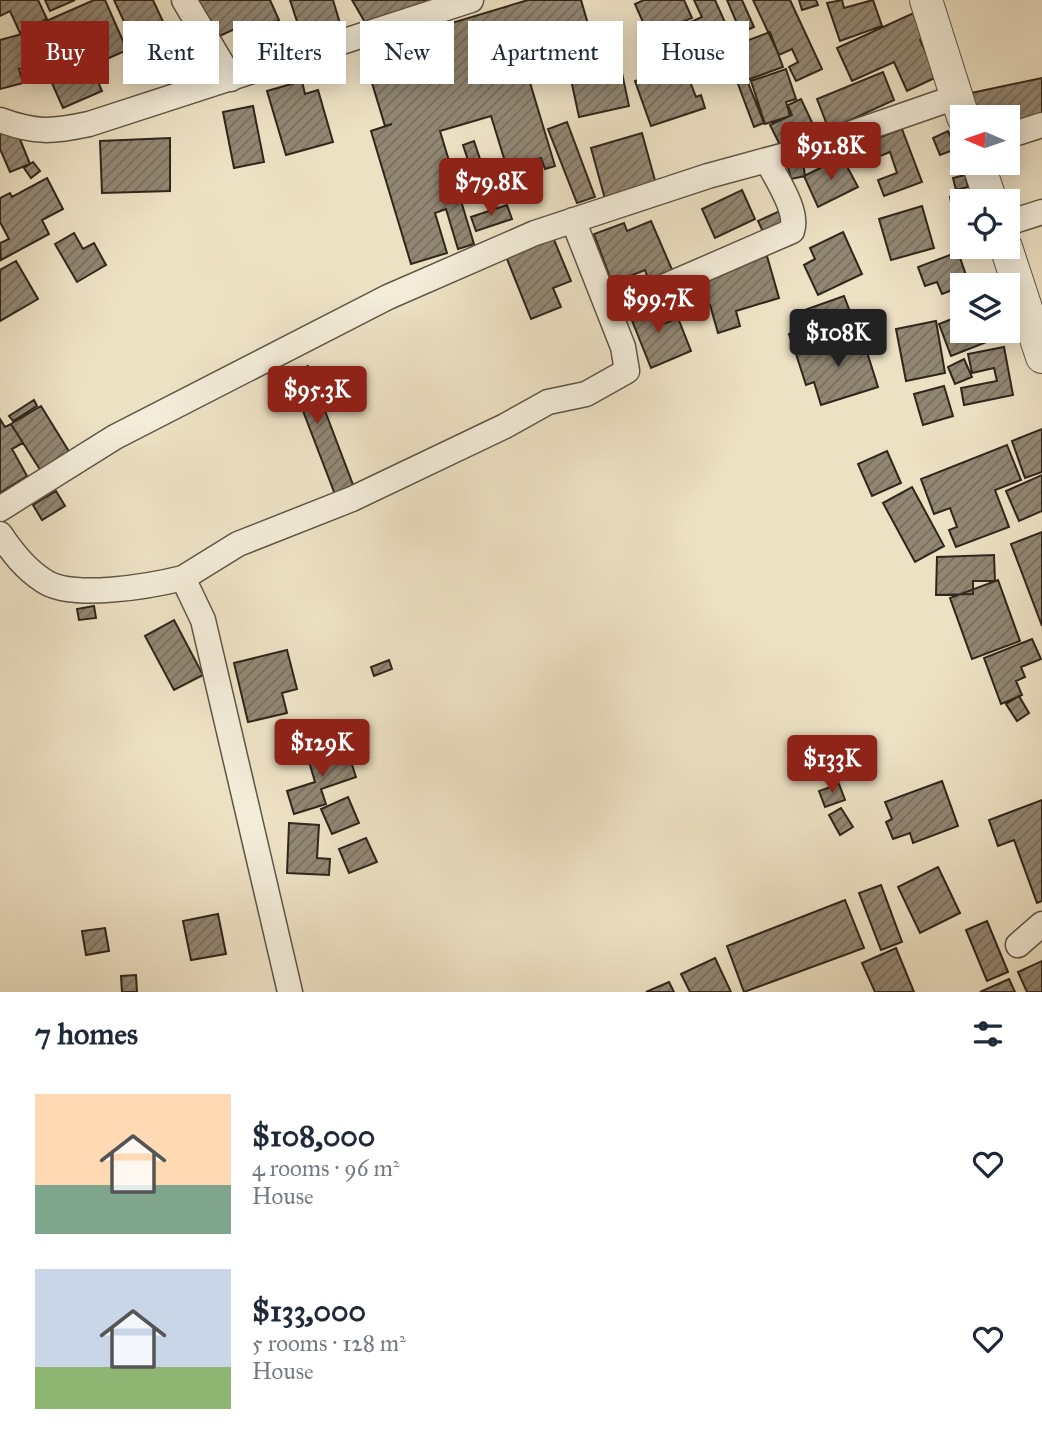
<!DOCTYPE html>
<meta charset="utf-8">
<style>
:root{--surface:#fff;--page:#f6f6f7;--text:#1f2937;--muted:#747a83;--accent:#8f2418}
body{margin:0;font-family:"IM FELL Great Primer",serif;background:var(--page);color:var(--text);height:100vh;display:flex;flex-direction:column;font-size:26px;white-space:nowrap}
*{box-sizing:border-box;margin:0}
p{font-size:23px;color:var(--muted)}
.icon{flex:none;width:38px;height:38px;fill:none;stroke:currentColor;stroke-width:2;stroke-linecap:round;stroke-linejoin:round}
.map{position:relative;height:992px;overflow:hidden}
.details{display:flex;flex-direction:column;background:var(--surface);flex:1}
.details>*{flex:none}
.hud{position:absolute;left:21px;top:21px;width:1001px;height:63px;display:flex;gap:14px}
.needle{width:46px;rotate:272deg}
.buttons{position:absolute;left:950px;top:105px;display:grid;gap:14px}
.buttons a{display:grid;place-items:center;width:70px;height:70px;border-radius:0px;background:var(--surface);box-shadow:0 4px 18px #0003;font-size:35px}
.price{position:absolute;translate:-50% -60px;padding:0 16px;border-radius:7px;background:var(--accent);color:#fff;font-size:23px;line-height:46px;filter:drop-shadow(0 2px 4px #0008)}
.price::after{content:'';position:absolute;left:50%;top:42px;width:21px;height:16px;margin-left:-10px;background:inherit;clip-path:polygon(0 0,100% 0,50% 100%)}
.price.selected{background:#222;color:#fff}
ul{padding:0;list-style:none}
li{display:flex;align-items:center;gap:21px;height:175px;padding:0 35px}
li span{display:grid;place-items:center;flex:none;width:196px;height:140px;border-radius:0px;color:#555}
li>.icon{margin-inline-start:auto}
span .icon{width:84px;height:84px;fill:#fffc;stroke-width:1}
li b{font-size:30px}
h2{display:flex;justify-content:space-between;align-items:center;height:84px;padding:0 35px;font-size:30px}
.chip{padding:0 24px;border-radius:0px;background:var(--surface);box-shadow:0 4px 18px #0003;font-size:24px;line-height:63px}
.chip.selected{background:var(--accent);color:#fff}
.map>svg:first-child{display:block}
.building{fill:url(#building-hatch);stroke:#30261b;stroke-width:2}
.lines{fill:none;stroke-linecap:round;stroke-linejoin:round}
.minor-casing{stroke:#5f5545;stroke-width:27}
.tertiary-casing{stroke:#5f5545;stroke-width:34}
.minor{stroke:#f3ecd9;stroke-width:24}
.tertiary{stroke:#f3ecd9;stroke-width:32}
</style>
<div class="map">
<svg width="1042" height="992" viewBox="0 0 1042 992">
<defs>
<pattern id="building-hatch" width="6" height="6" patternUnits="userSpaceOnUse" patternTransform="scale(1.75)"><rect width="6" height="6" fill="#928773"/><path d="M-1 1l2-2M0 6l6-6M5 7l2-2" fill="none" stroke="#786e5e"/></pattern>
</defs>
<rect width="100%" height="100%" fill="#ede1c4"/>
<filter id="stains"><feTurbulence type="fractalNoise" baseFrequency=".00286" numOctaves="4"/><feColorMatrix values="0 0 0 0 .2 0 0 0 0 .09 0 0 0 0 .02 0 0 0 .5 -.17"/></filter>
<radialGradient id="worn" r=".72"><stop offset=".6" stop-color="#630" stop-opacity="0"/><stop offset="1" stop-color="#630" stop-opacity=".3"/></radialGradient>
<path class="building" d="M 0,0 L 38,0 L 47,19 L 20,33 L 10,11 L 0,16 Z
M 45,0 L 75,0 L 50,11 Z
M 94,0 L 105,0 L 127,50 L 91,66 L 102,91 L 63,108 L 28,29 Z
M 114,0 L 153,0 L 165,26 L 133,41 Z
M 190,0 L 270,0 L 279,20 L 245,35 L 241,26 L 209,41 Z
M 290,0 L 333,0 L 342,30 L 304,43 Z
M 352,0 L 435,0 L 370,31 Z
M 528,0 L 581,0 L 597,55 L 528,76 L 555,166 L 545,169 L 541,158 L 507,168 L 491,116 L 440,131 L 474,244 L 458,249 L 446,209 L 435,213 L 447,253 L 411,264 L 371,131 L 392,124 L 385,126 L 362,50 Z
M 644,0 L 684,0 L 692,18 L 649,36 L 635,4 Z
M 694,0 L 715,0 L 732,38 L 716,45 L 726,67 L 697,80 L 688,60 L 663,71 L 649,41 L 702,17 Z
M 727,0 L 742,0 L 754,27 L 741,33 Z
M 753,0 L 790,0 L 822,69 L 796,81 L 789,67 L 798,62 L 792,49 L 779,55 Z
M 799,0 L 816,0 L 818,5 L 802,10 Z
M 842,0 L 844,8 L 873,0 L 882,26 L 840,41 L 827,3 Z
M 918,11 L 929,35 L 920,40 L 937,77 L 907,91 L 894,62 L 852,81 L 837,48 Z
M 770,32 L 783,67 L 747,80 L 764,123 L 754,127 L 725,49 Z
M 22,34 L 31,66 L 19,69 L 23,83 L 0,89 L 0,40 Z
M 619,59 L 629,106 L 579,117 L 569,70 Z
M 672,68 L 677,83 L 689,79 L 696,97 L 701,95 L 705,108 L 651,126 L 635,81 Z
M 786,69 L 796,99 L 786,102 L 790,116 L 765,124 L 751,81 Z
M 883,72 L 894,100 L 829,130 L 817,99 Z
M 1042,78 L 1042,123 L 1008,131 L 1008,117 L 976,117 L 971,93 Z
M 302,81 L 305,94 L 318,90 L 333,142 L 286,155 L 267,91 Z
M 801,99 L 817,133 L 782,149 L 770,125 L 792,115 L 788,105 Z
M 253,106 L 264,162 L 234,168 L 223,112 Z
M 567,122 L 595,197 L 577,203 L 548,129 Z
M 15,127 L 30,164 L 10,172 L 0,149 L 0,133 Z
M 902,129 L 922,182 L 884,196 L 878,180 L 897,173 L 890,152 L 865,162 L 859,145 Z
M 948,131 L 956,149 L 940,155 L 933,138 Z
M 642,133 L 656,184 L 605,199 L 591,148 Z
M 170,138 L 170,191 L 102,193 L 100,141 Z
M 474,141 L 483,168 L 472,172 L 463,145 Z
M 842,157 L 858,187 L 818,207 L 804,176 Z
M 33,162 L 40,171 L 31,178 L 24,168 Z
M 803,162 L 805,176 L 791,179 L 788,166 Z
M 965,175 L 968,187 L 956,190 L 953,178 Z
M 47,178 L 63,209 L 42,220 L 49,234 L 1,260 L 0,243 L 9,239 L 0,222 L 0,198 L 10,193 L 12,197 Z
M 742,190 L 755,219 L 715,238 L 702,209 Z
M 972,192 L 974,201 L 962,201 L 962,236 L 958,237 L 950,197 Z
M 507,205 L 512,219 L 476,231 L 471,217 Z
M 922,206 L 934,248 L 891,260 L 879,219 Z
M 782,210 L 789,225 L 765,236 L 758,221 Z
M 651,221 L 673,272 L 649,281 L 645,270 L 612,283 L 594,234 L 624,223 L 627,231 Z
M 843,232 L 862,274 L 818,295 L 804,265 L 815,259 L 810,248 Z
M 74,233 L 83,249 L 94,243 L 106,265 L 77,282 L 55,244 Z
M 552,235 L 571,281 L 553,288 L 561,307 L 531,319 L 505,254 Z
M 958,252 L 969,284 L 942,294 L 937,282 L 925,286 L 918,267 Z
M 767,256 L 779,298 L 736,311 L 740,326 L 718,333 L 710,305 L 702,307 L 694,278 Z
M 16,261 L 38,299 L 0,321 L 0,270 Z
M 643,280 L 649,298 L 624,307 L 618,289 Z
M 844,296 L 852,317 L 828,325 L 830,333 L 793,346 L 789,334 L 802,329 L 796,313 Z
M 650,299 L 661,325 L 678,318 L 691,351 L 651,368 L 627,308 Z
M 962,315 L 962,331 L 1000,331 L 1002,336 L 951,356 L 939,324 Z
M 936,321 L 945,373 L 906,381 L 896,329 Z
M 861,333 L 878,387 L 821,405 L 814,382 L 806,385 L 796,354 Z
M 1004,347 L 1013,395 L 964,405 L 961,388 L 997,381 L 994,368 L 972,373 L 968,354 Z
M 964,359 L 972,377 L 955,384 L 948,367 Z
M 308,366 L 355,490 L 336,497 L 298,398 L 283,404 L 274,379 Z
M 944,386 L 953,416 L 923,425 L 914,394 Z
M 34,400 L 37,406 L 13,421 L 9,416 Z
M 41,406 L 73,458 L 44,476 L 11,424 Z
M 0,419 L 5,427 L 11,424 L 23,443 L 12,449 L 27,476 L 0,493 Z
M 1042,429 L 1042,472 L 1025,478 L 1012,441 Z
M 1007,445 L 1021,480 L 995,490 L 1009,527 L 956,547 L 949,530 L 957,527 L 950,508 L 934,514 L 921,479 Z
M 887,451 L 901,483 L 872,496 L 858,464 Z
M 1042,475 L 1042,511 L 1019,521 L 1006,491 Z
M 912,487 L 944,546 L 915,562 L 883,503 Z
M 56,491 L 65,506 L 42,520 L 33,505 Z
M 1042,532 L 1042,626 L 1011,544 Z
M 994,555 L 995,581 L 973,581 L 973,594 L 936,595 L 937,557 Z
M 998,580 L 1020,641 L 972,659 L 950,598 Z
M 94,606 L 96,618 L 79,620 L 77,609 Z
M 174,620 L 203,675 L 174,690 L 145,636 Z
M 1032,639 L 1041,659 L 1021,667 L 1025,677 L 1016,681 L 1022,695 L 1001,704 L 984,658 Z
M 287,650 L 297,689 L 282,693 L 287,713 L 248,722 L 234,663 Z
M 389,660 L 392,669 L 374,676 L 371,667 Z
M 1019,696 L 1029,713 L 1017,721 L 1006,704 Z
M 346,746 L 356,777 L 321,789 L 326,804 L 294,814 L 287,791 L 315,782 L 308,758 Z
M 942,781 L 958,826 L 913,843 L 910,833 L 893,839 L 886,822 L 892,819 L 885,802 Z
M 839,784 L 845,800 L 825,807 L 819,791 Z
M 348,797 L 359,823 L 332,834 L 321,809 Z
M 1042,800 L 1042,901 L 1037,903 L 1014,840 L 998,846 L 989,820 Z
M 841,808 L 853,827 L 840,835 L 829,815 Z
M 289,823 L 319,825 L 317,858 L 330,859 L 329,875 L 287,873 Z
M 366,838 L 377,862 L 349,873 L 339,849 Z
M 938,867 L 960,913 L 920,933 L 898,887 Z
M 881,885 L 902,942 L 881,950 L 859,893 Z
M 845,900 L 864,948 L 744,992 L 727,946 Z
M 218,914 L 226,954 L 191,960 L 183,921 Z
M 987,921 L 1008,972 L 987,981 L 966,930 Z
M 105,928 L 109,951 L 86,955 L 82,931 Z
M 896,948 L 914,992 L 875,992 L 862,963 Z
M 715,958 L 731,992 L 690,992 L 681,974 Z
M 1042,961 L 1042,992 L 1027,992 L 1018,972 Z
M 136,975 L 137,992 L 122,992 L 121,976 Z
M 1009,979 L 1015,992 L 980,992 Z
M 669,982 L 674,992 L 646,992 Z"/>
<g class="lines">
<defs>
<path id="minor" d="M 184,0 L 231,79
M 0,120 C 35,133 52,132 89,124 L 471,0
M 1008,136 L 1042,125
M 1008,223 L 1042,212
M 661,288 L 792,231 C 799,211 776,179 767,160
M 0,509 L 115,437 L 388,297 L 535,233 L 708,176 L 800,151 L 956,97
M 0,534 C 12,552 25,569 44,581 C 72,600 151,586 183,578 L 203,620 L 290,992
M 183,578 L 238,544 L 352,499 L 505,426 L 548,402 L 586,394 L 627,371 L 623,347 L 573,220
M 1018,945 L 1042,924"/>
<path id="tertiary" d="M 926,0 L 963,117
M 978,163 L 991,201
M 1006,247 L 1042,357"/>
</defs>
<use href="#minor" class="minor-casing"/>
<use href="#tertiary" class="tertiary-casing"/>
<use href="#minor" class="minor"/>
<use href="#tertiary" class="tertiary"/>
</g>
<rect width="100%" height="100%" filter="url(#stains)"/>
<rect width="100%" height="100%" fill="url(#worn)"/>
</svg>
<div class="buttons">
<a><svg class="needle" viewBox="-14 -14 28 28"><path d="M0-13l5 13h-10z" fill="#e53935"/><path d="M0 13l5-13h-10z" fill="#747a83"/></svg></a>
<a><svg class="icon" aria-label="locate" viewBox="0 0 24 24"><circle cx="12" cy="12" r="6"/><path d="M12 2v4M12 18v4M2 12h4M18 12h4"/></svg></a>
<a><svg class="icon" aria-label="layers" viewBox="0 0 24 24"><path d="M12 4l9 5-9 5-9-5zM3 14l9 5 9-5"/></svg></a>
</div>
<b class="price" style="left:831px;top:182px">$91.8K</b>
<b class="price" style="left:491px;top:218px">$79.8K</b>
<b class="price" style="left:658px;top:335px">$99.7K</b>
<b class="price selected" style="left:838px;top:369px">$108K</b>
<b class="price" style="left:317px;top:426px">$95.3K</b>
<b class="price" style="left:322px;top:779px">$129K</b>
<b class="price" style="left:832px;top:795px">$133K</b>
<div class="hud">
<a class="chip selected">Buy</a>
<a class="chip">Rent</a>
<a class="chip">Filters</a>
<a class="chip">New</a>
<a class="chip">Apartment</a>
<a class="chip">House</a>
</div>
</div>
<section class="details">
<h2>7 homes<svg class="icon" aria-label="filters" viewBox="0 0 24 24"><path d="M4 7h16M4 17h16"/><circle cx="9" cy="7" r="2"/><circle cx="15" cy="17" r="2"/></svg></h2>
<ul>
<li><span style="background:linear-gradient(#ffd9b3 65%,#7fa58c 0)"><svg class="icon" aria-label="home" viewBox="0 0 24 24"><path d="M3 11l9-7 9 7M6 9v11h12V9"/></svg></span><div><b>$108,000</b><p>4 rooms · 96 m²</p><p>House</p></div><svg class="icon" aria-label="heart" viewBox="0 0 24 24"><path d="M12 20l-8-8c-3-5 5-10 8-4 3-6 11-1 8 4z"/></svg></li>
<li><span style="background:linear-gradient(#c9d6e8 70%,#8fb573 0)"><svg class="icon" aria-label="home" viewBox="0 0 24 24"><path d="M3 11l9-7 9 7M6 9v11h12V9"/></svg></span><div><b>$133,000</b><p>5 rooms · 128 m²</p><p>House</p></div><svg class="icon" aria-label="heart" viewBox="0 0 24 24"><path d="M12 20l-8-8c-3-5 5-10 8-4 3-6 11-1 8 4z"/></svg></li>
</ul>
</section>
